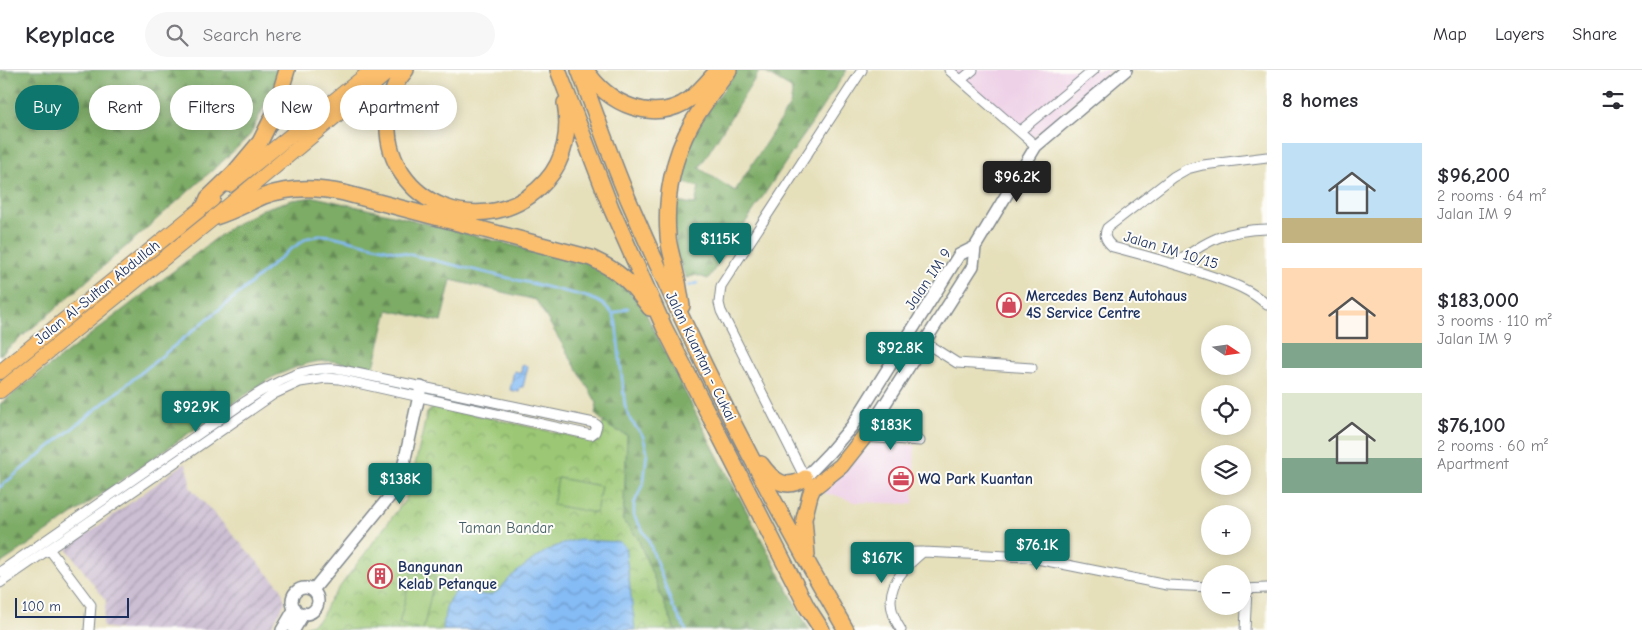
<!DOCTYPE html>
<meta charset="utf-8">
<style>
:root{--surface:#fff;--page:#f7f7f7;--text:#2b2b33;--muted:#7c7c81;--line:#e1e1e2;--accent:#0f766e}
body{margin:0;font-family:"Comic Neue",sans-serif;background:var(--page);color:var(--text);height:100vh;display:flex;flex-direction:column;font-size:19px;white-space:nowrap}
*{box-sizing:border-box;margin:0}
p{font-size:16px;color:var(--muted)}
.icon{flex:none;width:28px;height:28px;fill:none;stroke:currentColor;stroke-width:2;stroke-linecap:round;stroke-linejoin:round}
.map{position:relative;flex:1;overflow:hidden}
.panel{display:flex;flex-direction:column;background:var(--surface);width:375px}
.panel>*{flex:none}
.guide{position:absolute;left:15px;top:15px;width:475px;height:45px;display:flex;gap:10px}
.needle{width:32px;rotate:103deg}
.buttons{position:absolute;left:1201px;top:255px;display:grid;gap:10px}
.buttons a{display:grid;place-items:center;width:50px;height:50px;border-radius:50%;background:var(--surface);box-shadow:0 2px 12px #0003;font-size:25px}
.scale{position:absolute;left:15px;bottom:12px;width:114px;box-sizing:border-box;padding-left:5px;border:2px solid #1b2f5e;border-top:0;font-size:14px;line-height:18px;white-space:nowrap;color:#1b2f5e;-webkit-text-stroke:4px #fdfcf7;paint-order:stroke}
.price{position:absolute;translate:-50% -42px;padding:0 11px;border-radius:5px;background:var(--accent);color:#fff;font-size:16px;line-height:32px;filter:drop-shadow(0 1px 2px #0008)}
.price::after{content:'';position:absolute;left:50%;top:30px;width:15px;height:11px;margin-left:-8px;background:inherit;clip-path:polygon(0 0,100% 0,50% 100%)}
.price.on{background:#222;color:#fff}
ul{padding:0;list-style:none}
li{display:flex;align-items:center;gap:15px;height:125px;padding:0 15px}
li span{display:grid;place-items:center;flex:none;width:140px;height:100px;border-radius:0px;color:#555}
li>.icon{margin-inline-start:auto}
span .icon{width:60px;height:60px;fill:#fffc;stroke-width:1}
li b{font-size:21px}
h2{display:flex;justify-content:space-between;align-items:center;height:60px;padding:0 15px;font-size:21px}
.chip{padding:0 18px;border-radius:22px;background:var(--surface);box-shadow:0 2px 12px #0003;font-size:18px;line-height:45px}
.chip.on{background:var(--accent);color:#fff}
header{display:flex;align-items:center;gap:30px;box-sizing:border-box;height:70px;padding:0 25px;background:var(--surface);border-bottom:1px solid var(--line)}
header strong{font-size:24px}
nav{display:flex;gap:28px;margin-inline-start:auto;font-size:18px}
.search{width:350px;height:45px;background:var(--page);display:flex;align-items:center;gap:12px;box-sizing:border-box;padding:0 18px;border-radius:28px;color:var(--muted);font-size:19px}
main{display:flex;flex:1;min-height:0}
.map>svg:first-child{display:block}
.built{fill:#eed0e7}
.industrial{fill:url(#industrial-furrows)}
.forest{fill:url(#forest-firs);stroke:#4c6e62;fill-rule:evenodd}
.park{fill:url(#park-crowns);stroke:#5c7c6a}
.garden{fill:#9cc875;stroke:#5c7c6a}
.water{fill:url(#water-waves);stroke:#5076aa}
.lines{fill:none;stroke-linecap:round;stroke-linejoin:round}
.stream{stroke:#85bcf5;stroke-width:2.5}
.minor-casing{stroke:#80878c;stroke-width:11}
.tertiary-casing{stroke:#80878c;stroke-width:14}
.primary-casing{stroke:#80878c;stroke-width:16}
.trunk-casing{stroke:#80878c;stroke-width:18}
.minor{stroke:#fff;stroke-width:9}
.tertiary{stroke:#fff;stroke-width:11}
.primary{stroke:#fabe6d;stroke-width:14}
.trunk{stroke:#fabe6d;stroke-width:15}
.labels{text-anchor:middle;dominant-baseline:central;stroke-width:4;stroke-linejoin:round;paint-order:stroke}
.street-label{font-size:15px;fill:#1b2f5e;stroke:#fdfcf7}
.poi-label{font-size:15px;font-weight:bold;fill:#1b2f5e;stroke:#fdfcf7;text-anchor:start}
.park-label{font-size:15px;fill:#425d65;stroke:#fdfcf7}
</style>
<header>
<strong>Keyplace</strong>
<div class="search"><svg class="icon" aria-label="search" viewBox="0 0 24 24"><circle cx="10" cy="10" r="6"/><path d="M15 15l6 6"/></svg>Search here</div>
<nav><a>Map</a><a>Layers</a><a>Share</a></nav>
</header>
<main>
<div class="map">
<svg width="1267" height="560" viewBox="0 0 1267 560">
<defs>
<pattern id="industrial-furrows" width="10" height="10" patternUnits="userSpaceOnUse" patternTransform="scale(1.25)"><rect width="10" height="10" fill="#ccbed3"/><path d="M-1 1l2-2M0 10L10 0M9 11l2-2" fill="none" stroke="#a59bae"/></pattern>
<pattern id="forest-firs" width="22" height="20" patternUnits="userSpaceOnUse" patternTransform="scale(1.25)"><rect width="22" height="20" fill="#7dac66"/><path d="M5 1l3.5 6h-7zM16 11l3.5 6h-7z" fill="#668c57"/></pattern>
<pattern id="park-crowns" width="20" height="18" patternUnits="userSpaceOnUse" patternTransform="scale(1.25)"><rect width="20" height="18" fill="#9cc875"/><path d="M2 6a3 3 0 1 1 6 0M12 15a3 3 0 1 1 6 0" fill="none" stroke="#7ea363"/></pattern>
<pattern id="water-waves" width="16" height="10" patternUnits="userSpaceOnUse" patternTransform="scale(1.25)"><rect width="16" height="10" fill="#85bcf5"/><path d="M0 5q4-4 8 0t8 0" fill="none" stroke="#6c99ca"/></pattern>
</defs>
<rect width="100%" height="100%" fill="#fdfcf7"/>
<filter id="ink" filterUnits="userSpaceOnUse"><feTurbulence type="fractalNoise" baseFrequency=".02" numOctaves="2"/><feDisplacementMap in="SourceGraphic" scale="10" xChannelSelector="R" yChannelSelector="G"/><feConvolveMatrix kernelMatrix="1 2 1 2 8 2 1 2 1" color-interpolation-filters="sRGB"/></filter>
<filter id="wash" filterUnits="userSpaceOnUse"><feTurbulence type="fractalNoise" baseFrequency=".0096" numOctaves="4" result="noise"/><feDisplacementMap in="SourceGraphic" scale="20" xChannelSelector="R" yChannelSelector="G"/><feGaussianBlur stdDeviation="1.12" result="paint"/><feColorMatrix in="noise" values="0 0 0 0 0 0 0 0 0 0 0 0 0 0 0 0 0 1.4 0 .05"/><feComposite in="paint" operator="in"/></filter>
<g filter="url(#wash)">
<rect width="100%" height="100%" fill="#e5dfba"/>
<path class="built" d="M 945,0 L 1111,0 L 1031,69 Z
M 872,374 L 915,375 L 913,434 L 854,432 L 835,425 L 827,424 L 824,421 Z"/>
<path class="industrial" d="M 185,393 L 189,403 L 190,417 L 281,518 L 285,532 L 270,560 L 122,560 L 102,557 L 106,531 L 67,479 Z"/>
<path class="forest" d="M 0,0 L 278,0 L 277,10 L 250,65 L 224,90 L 55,239 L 0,285 Z
M 738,0 L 847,0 L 708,209 L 696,205 L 686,208 L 677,188 L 672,131 L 695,134 L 699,117 L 676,111 L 690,73 L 706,43 ZM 759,2 L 764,2 L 791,18 L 792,24 L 790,35 L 735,121 L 699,98 Z
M 315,127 L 397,146 L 519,177 L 587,192 L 621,212 L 643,238 L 705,362 L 809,560 L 675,560 L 637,467 L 623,451 L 627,365 L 611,358 L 595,344 L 597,333 L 536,230 L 451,210 L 441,252 L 388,240 L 373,301 C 357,297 339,290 323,291 C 305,292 287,301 271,308 C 179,368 91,433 0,494 L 0,334 L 231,157 L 263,139 L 292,130 Z"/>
<path class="park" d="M 435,336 L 599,372 L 603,352 L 611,358 L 627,365 L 623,451 L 637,467 L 675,560 L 302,560 L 304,557 C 317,553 323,548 327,534 L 405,430 L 409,422 L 427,343 Z"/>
<path class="garden" d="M 558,408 L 601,416 L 596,443 L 553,435 Z
M 412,502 L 435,507 L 423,560 L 399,554 Z"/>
<path class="water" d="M 522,295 L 528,296 L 523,317 L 520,317 L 519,322 L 510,320 L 514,301 L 521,303 Z
M 577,470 L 620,472 L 625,476 L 635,560 L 443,560 C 445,543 445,524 464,518 C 471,523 482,526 490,525 C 499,523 504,513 511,507 C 530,491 552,474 577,470 Z"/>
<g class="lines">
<path class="stream" d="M 689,216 L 697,213
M 613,244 L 628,238
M 0,417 L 242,221 L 287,182 L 307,168 L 323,165 L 332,166 L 584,226 C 598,230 613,238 616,253 L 625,336 L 631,351 L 643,366 L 647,381 L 644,411 L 634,434 L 634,446 L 648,469 L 673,537 L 686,560"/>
</g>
</g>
<g filter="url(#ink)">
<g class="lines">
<defs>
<path id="minor" d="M 949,0 L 1036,76
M 961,10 L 973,0
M 1020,61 L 1094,0
M 1267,87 L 1203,95 L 1187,99 L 1173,107 L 1107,158 C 1103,166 1106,171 1113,177 C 1144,185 1175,194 1205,204 C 1228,212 1249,218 1267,235
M 1175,194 C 1207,170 1226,160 1267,159
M 924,272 L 957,293 L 1032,298
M 864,367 L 920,371
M 805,408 L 721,241 L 719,233 L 721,216 L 862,0
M 49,479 L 91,535 L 89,560
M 862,483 L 923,482 L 1027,487 L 1167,515 L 1210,517
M 0,502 L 246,331 C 275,312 306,294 342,300 L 594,353 L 597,355 L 595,362 L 591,365 L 339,309 L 326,308 L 300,312 L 274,324 L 0,513
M 1243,519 L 1267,518
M 901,560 C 879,526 896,504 923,482
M 1245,560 L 1247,519"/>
<path id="tertiary" d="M 864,367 L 973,196 L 975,177 L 1036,76 L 1126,0
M 805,408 L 829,383 L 852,356 L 959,185 L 975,177
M292 531a13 13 0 1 1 26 0a13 13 0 1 1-26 0Z
M 313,520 L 395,420 L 402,402 L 421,317
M 282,560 L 295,538
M 294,560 L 304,543"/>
<path id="primary" d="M 229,115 L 372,0
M 0,302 L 213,129
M 0,321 L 215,147 L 391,0"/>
<path id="trunk" d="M 406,0 C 402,5 398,10 395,16 C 390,26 389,38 388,49 C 383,136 489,175 546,111 C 565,90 570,61 565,33
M 558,0 L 611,138 L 664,257 L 807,537 L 822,560
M 579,0 C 597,46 612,93 632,138 C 695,283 767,424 846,560
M 586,0 C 607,34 654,55 690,29 C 700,21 708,11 717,1
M 205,135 L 208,128 L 234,103 L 260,72 L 273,46 L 287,0
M 215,147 C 232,142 248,133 264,126 C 291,116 317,117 344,123 L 591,188 C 621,202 630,212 650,238
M 682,236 C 680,221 677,206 673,191 C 671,182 668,173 668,165 C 665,128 673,86 692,53 C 703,35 716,18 729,0
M 761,394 C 773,411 786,421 805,408
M 807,485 L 804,449 L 810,425 L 813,418 L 841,396 L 864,367"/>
</defs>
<use href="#minor" class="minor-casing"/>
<use href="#tertiary" class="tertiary-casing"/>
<use href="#primary" class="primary-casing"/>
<use href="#trunk" class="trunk-casing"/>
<use href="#minor" class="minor"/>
<use href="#tertiary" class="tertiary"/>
<use href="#primary" class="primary"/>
<use href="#trunk" class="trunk"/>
</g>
</g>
<defs>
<symbol id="shop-ring" viewBox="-11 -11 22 22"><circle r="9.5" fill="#fdfcf7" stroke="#d1495b" stroke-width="1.5"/><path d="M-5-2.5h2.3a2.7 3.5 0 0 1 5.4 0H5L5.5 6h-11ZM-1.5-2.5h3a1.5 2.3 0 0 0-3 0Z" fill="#d1495b"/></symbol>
<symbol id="office-ring" viewBox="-11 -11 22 22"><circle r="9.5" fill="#fdfcf7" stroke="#d1495b" stroke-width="1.5"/><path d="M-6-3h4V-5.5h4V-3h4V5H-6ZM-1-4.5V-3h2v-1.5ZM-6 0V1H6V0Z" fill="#d1495b"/></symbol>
<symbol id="building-ring" viewBox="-11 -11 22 22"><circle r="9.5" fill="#fdfcf7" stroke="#d1495b" stroke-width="1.5"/><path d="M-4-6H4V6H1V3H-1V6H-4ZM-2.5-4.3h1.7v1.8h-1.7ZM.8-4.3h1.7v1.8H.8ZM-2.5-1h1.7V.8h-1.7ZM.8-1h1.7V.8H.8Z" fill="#d1495b"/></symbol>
</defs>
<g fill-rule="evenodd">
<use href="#shop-ring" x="995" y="221" width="28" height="28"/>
<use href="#office-ring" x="887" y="395" width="28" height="28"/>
<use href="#building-ring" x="366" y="492" width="28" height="28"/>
</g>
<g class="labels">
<g class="street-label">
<text transform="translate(1171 180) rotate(17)">Jalan IM 10/15</text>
<text transform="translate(928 209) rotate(-56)">Jalan IM 9</text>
<text transform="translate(97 222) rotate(-39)">Jalan Al-Sultan Abdullah</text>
<text transform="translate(701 286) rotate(64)">Jalan Kuantan - Cukai</text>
</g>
<g class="poi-label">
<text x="1026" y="226">Mercedes Benz Autohaus<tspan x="1026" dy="17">4S Service Centre</tspan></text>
<text x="918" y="409">WQ Park Kuantan</text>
<text x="398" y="497">Bangunan<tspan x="398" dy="17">Kelab Petanque</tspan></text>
</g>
<g class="park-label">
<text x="506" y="458">Taman Bandar</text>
</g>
</g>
</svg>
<div class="buttons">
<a><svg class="needle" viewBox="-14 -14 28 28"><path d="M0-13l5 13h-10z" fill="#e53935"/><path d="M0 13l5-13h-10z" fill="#7c7c81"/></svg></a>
<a><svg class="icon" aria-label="locate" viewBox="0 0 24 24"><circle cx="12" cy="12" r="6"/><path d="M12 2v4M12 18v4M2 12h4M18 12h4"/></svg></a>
<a><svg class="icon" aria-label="layers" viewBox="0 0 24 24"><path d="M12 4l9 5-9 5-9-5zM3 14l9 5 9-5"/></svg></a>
<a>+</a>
<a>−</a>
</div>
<div class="scale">100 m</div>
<b class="price on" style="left:1017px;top:133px">$96.2K</b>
<b class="price" style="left:720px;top:195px">$115K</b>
<b class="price" style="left:900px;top:304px">$92.8K</b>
<b class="price" style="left:196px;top:363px">$92.9K</b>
<b class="price" style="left:891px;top:381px">$183K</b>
<b class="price" style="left:400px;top:435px">$138K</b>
<b class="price" style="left:1037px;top:501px">$76.1K</b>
<b class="price" style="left:882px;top:514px">$167K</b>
<div class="guide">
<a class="chip on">Buy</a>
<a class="chip">Rent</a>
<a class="chip">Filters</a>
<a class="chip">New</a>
<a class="chip">Apartment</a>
</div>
</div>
<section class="panel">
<h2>8 homes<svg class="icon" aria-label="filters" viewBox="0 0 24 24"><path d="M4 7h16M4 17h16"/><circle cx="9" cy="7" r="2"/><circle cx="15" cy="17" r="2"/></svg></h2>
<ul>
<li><span style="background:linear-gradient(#bfe0f5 75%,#c2b280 0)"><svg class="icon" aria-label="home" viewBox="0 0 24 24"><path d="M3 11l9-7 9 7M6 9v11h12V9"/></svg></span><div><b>$96,200</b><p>2 rooms · 64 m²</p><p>Jalan IM 9</p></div></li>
<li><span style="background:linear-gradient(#ffd9b3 75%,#7fa58c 0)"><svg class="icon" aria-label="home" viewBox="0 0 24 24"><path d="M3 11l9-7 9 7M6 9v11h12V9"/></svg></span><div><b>$183,000</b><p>3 rooms · 110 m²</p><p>Jalan IM 9</p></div></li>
<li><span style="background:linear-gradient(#dfe7d0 65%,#7fa58c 0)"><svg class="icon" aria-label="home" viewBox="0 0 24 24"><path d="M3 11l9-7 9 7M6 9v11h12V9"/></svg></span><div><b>$76,100</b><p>2 rooms · 60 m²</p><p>Apartment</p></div></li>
</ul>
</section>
</main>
